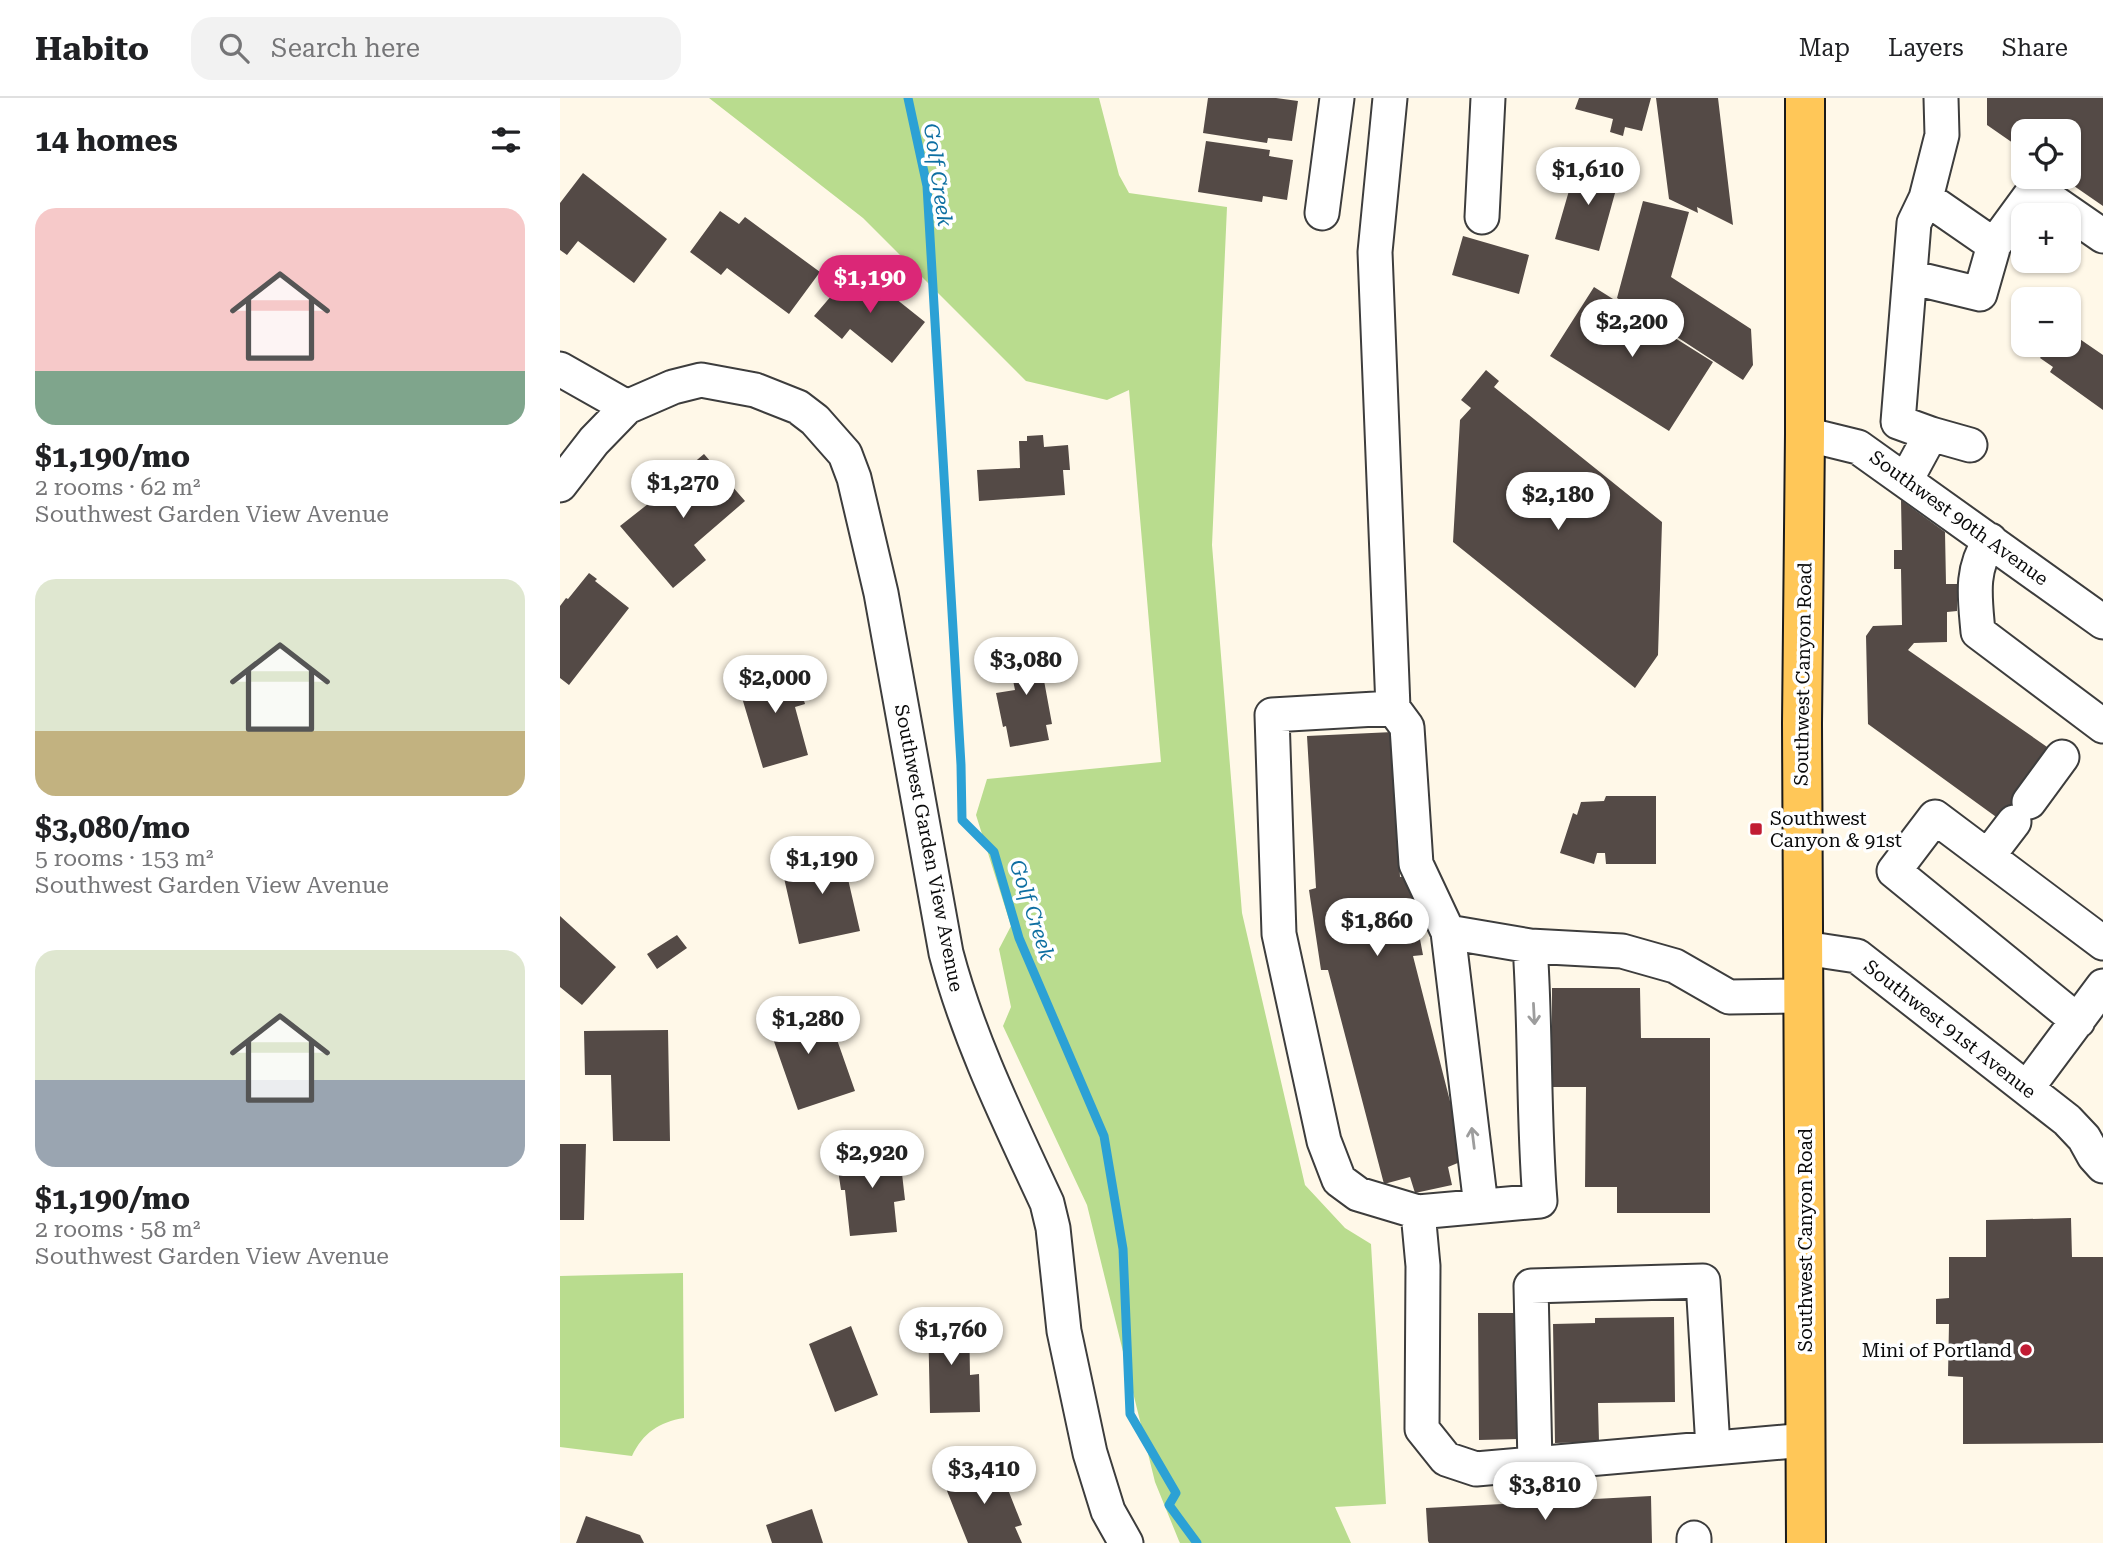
<!DOCTYPE html>
<meta charset="utf-8">
<style>
:root{--surface:#fff;--page:#f2f2f2;--text:#202124;--muted:#757577;--line:#e0e0e0;--accent:#db2777}
body{margin:0;font-family:"Roboto Serif",serif;background:var(--page);color:var(--text);height:100vh;display:flex;flex-direction:column;font-size:26px;white-space:nowrap}
*{box-sizing:border-box;margin:0}
p{font-size:23px;color:var(--muted)}
.icon{flex:none;width:38px;height:38px;fill:none;stroke:currentColor;stroke-width:2;stroke-linecap:round;stroke-linejoin:round}
.map{position:relative;flex:1;overflow:hidden}
.panel{display:flex;flex-direction:column;background:var(--surface);width:560px}
.panel>*{flex:none}
.tools{position:absolute;left:1451px;top:21px;display:grid;gap:14px}
.tools a{display:grid;place-items:center;width:70px;height:70px;border-radius:14px;background:var(--surface);box-shadow:0 2px 5px #0004;font-size:35px}
.price{position:absolute;translate:-50% -60px;padding:0 16px;border-radius:24px;background:#fff;color:#222;font-size:23px;line-height:46px;filter:drop-shadow(0 2px 4px #0008)}
.price::after{content:'';position:absolute;left:50%;top:42px;width:21px;height:16px;margin-left:-10px;background:inherit;clip-path:polygon(0 0,100% 0,50% 100%)}
.price.on{background:var(--accent);color:#fff}
ul{padding:0;list-style:none}
li{display:grid;align-content:center;gap:14px;height:371px;padding:0 35px}
li span{display:grid;place-items:center;height:217px;border-radius:21px;color:#555}
li>.icon{margin-inline-start:auto}
span .icon{width:126px;height:126px;fill:#fffc;stroke-width:1}
li b{font-size:30px}
h2{display:flex;justify-content:space-between;align-items:center;height:84px;padding:0 35px;font-size:30px}
header{display:flex;align-items:center;gap:42px;box-sizing:border-box;height:98px;padding:0 35px;background:var(--surface);border-bottom:2px solid var(--line)}
header strong{font-size:33px}
nav{display:flex;gap:38px;margin-inline-start:auto;font-size:24px}
.search{width:490px;height:63px;background:var(--page);display:flex;align-items:center;gap:18px;box-sizing:border-box;padding:0 24px;border-radius:21px;color:var(--muted);font-size:26px}
main{display:flex;flex:1;min-height:0}
.map>svg:first-child{display:block}
.forest{fill:#b9dc8e}
.lines{fill:none;stroke-linecap:round;stroke-linejoin:round}
.stream{stroke:#2ca1d5;stroke-width:9}
.building{fill:#544a46}
.minor-casing{stroke:#3d3d3d;stroke-width:37}
.major-casing{stroke:#1b1b1b;stroke-width:42}
.minor{stroke:#fff;stroke-width:33}
.major{stroke:#ffc758;stroke-width:38}
.oneway{stroke:#9d9d9d}
.poi-dot{fill:#c11c33;stroke:#fff;stroke-width:2.5}
.labels{text-anchor:middle;dominant-baseline:central;stroke-width:7;stroke-linejoin:round;paint-order:stroke}
.street-label{font-size:19px;fill:#0a0a0a;stroke:#fff}
.poi-label{font-size:19px;fill:#0a0a0a;stroke:#fff;text-anchor:start}
.water-label{font-size:21px;font-style:italic;fill:#0e6fa2;stroke:#fff}
</style>
<header>
<strong>Habito</strong>
<div class="search"><svg class="icon" aria-label="search" viewBox="0 0 24 24"><circle cx="10" cy="10" r="6"/><path d="M15 15l6 6"/></svg>Search here</div>
<nav><a>Map</a><a>Layers</a><a>Share</a></nav>
</header>
<main>
<section class="panel">
<h2>14 homes<svg class="icon" aria-label="filters" viewBox="0 0 24 24"><path d="M4 7h16M4 17h16"/><circle cx="9" cy="7" r="2"/><circle cx="15" cy="17" r="2"/></svg></h2>
<ul>
<li><span style="background:linear-gradient(#f6c9c9 75%,#7fa58c 0)"><svg class="icon" aria-label="home" viewBox="0 0 24 24"><path d="M3 11l9-7 9 7M6 9v11h12V9"/></svg></span><div><b>$1,190/mo</b><p>2 rooms · 62 m²</p><p>Southwest Garden View Avenue</p></div></li>
<li><span style="background:linear-gradient(#dfe7d0 70%,#c2b280 0)"><svg class="icon" aria-label="home" viewBox="0 0 24 24"><path d="M3 11l9-7 9 7M6 9v11h12V9"/></svg></span><div><b>$3,080/mo</b><p>5 rooms · 153 m²</p><p>Southwest Garden View Avenue</p></div></li>
<li><span style="background:linear-gradient(#dfe7d0 60%,#9aa5b1 0)"><svg class="icon" aria-label="home" viewBox="0 0 24 24"><path d="M3 11l9-7 9 7M6 9v11h12V9"/></svg></span><div><b>$1,190/mo</b><p>2 rooms · 58 m²</p><p>Southwest Garden View Avenue</p></div></li>
</ul>
</section>
<div class="map">
<svg width="1543" height="1445" viewBox="0 0 1543 1445">
<rect width="100%" height="100%" fill="#fff8e8"/>
<path class="forest" d="M 149,0 L 539,0 L 559,77 L 569,95 L 667,109 L 652,447 L 682,815 L 745,1087 L 785,1130 L 811,1146 L 826,1406 L 775,1409 L 791,1445 L 620,1445 L 619,1443 L 595,1384 L 527,1107 L 443,928 L 451,909 L 439,851 L 451,828 L 416,717 L 427,681 L 601,664 L 569,292 L 547,302 L 466,283 L 303,120 Z
M 123,1175 L 124,1320 C 99,1324 83,1335 72,1358 L 0,1349 L 0,1178 Z"/>
<g class="lines">
<path class="stream" d="M 348,0 L 367,88 L 401,667 L 402,722 L 434,754 L 459,840 L 544,1038 L 563,1151 L 570,1316 L 616,1395 L 609,1407 L 637,1445"/>
</g>
<path class="building" d="M 648,0 L 716,0 L 738,3 L 732,43 L 708,40 L 707,45 L 643,35 Z
M 1019,0 L 1091,0 L 1082,33 L 1065,29 L 1063,38 L 1050,34 L 1053,21 L 1015,11 Z
M 1096,0 L 1158,0 L 1173,127 L 1137,109 L 1138,115 L 1109,101 Z
M 1427,0 L 1543,0 L 1543,108 L 1501,79 L 1508,79 L 1508,33 L 1463,33 L 1463,52 L 1427,27 Z
M 646,43 L 710,52 L 709,58 L 733,62 L 727,102 L 703,98 L 702,104 L 638,94 Z
M 1017,65 L 1060,77 L 1039,153 L 995,141 Z
M 23,75 L 107,141 L 74,185 L 18,143 L 7,157 L 0,152 L 0,105 Z
M 1083,103 L 1129,114 L 1111,179 L 1191,231 L 1193,267 L 1183,282 L 1057,200 Z
M 160,113 L 179,126 L 185,119 L 260,174 L 229,216 L 167,170 L 161,177 L 130,154 Z
M 903,138 L 969,157 L 959,196 L 892,177 Z
M 296,169 L 365,224 L 332,265 L 290,231 L 282,241 L 254,218 Z
M 1034,189 L 1153,264 L 1109,333 L 990,258 Z
M 1508,233 L 1543,257 L 1543,312 L 1490,274 L 1493,269 L 1480,260 L 1489,247 L 1508,247 Z
M 926,272 L 939,283 L 934,289 L 1102,424 L 1098,557 L 1075,590 L 893,444 L 900,322 L 911,310 L 901,302 Z
M 483,337 L 484,349 L 508,347 L 510,372 L 503,372 L 505,397 L 419,403 L 417,372 L 460,370 L 459,343 L 467,343 L 467,338 Z
M 144,356 L 185,403 L 134,447 L 146,462 L 113,490 L 60,428 L 121,380 L 119,377 Z
M 1341,402 L 1385,434 L 1386,486 L 1397,486 L 1397,513 L 1387,514 L 1387,544 L 1354,545 L 1348,552 L 1490,651 L 1480,712 L 1465,732 L 1439,721 L 1308,626 L 1306,538 L 1313,528 L 1342,527 L 1341,471 L 1334,471 L 1334,452 L 1342,452 Z
M 29,475 L 37,481 L 35,483 L 69,510 L 9,587 L 0,580 L 0,508 L 6,500 L 8,501 Z
M 476,539 L 492,626 L 486,627 L 489,642 L 450,649 L 446,628 L 443,629 L 436,595 L 455,592 L 447,553 L 456,552 L 455,543 Z
M 233,566 L 245,606 L 235,609 L 248,657 L 203,670 L 177,583 Z
M 833,634 L 840,779 L 848,778 L 863,857 L 853,858 L 905,1062 L 888,1069 L 892,1087 L 855,1095 L 850,1079 L 824,1086 L 768,872 L 761,872 L 749,792 L 756,790 L 747,638 Z
M 1046,698 L 1096,698 L 1096,766 L 1046,766 L 1045,755 L 1037,755 L 1034,766 L 1000,755 L 1013,715 L 1017,717 L 1021,704 L 1044,703 Z
M 279,742 L 300,833 L 239,846 L 224,780 L 249,774 L 244,751 Z
M 0,818 L 56,869 L 22,907 L 0,889 Z
M 117,837 L 127,850 L 97,871 L 87,856 Z
M 992,890 L 1080,890 L 1081,940 L 1150,940 L 1150,1115 L 1057,1115 L 1057,1089 L 1025,1089 L 1026,989 L 992,989 Z
M 246,900 L 260,942 L 275,936 L 295,993 L 238,1012 L 204,915 Z
M 108,932 L 110,1043 L 53,1043 L 51,977 L 25,977 L 24,933 Z
M 0,1046 L 26,1046 L 24,1122 L 0,1122 Z
M 339,1049 L 345,1102 L 334,1104 L 337,1134 L 290,1138 L 285,1092 L 281,1092 L 278,1072 L 283,1071 L 280,1055 Z
M 1511,1120 L 1512,1159 L 1543,1159 L 1543,1345 L 1403,1346 L 1403,1279 L 1388,1278 L 1389,1226 L 1376,1226 L 1376,1201 L 1389,1200 L 1389,1159 L 1426,1159 L 1426,1122 Z
M 918,1215 L 959,1215 L 959,1341 L 919,1342 Z
M 368,1219 L 409,1219 L 410,1277 L 419,1276 L 420,1314 L 370,1315 Z
M 1114,1219 L 1115,1304 L 1038,1305 L 1039,1344 L 995,1345 L 993,1226 L 1035,1225 L 1035,1220 Z
M 291,1228 L 318,1297 L 275,1314 L 249,1246 Z
M 430,1363 L 440,1386 L 445,1384 L 462,1427 L 455,1429 L 462,1445 L 408,1445 L 383,1383 Z
M 1091,1398 L 1092,1445 L 869,1445 L 868,1443 L 866,1410 Z
M 252,1411 L 263,1445 L 212,1445 L 206,1427 Z
M 26,1418 L 80,1437 L 84,1445 L 16,1445 Z"/>
<g class="lines">
<defs>
<path id="minor" d="M 830,0 L 815,154 L 833,610 L 712,617 L 719,836 L 764,1043 L 779,1082 L 798,1096 L 858,1114 L 980,1103 C 973,1018 976,933 970,848
M 1381,0 L 1382,37 L 1366,100 L 1434,147 L 1475,91 L 1543,138
M 762,115 L 777,0
M 922,119 L 928,0
M 1350,179 L 1420,196 L 1434,147
M 0,271 L 67,309
M 1245,336 L 1298,349 L 1543,524
M 1371,336 L 1410,347
M 1346,382 L 1371,336 L 1338,324 L 1354,125 L 1366,100
M 0,387 L 34,343 L 67,309 L 113,289 L 141,282 L 195,292 L 238,309 L 255,322 L 285,356 L 294,380 L 321,495 L 386,855 C 409,942 449,1023 487,1105 L 493,1130 L 504,1233 L 530,1355 L 548,1413 L 566,1445
M 1430,442 C 1410,473 1415,499 1418,534 L 1543,628
M 833,610 L 847,629 L 856,766 L 888,834 L 970,848 L 1062,853 L 1115,868 L 1169,899 L 1245,898
M 1469,704 L 1502,659
M 1428,758 L 1454,724
M 888,834 L 921,1108
M 1244,850 L 1297,858 L 1507,1022 L 1524,1040 L 1534,1058 L 1543,1068
M 1518,923 L 1334,773 L 1375,719 L 1543,845
M 1467,990 L 1543,888
M 858,1114 L 863,1168 L 862,1331 L 886,1361 L 916,1371 L 1246,1342
M 975,1366 L 971,1188 L 1143,1183 L 1153,1350
M 1134,1440 L 1134,1445"/>
<path id="major" d="M 1245,0 L 1245,336 L 1242,625 L 1246,1445"/>
</defs>
<use href="#minor" class="minor-casing"/>
<use href="#major" class="major-casing"/>
<use href="#minor" class="minor"/>
<use href="#major" class="major"/>
</g>
<defs><path id="oneway-shaft" d="M-6 0H5M1.5-3L5.5 0L1.5 3" fill="none" stroke-width="1.6" stroke-linecap="round" stroke-linejoin="round" transform="scale(1.75)"/></defs>
<g class="oneway">
<use href="#oneway-shaft" transform="translate(974 916) rotate(87)"/>
<use href="#oneway-shaft" transform="translate(913 1040) rotate(-97)"/>
</g>
<g class="poi-dot">
<rect x="1189" y="724" width="14" height="14" rx="3.5"/>
<circle cx="1466" cy="1252" r="7"/>
</g>
<g class="labels">
<g class="street-label">
<text transform="translate(1399 420) rotate(36)">Southwest 90th Avenue</text>
<text transform="translate(1243 576) rotate(-89)">Southwest Canyon Road</text>
<text transform="translate(369 750) rotate(79)">Southwest Garden View Avenue</text>
<text transform="translate(1390 931) rotate(38)">Southwest 91st Avenue</text>
<text transform="translate(1245 1142) rotate(-90)">Southwest Canyon Road</text>
</g>
<g class="poi-label">
<text x="1210" y="720">Southwest<tspan x="1210" dy="22">Canyon &amp; 91st</tspan></text>
<text x="1452" y="1252" text-anchor="end">Mini of Portland</text>
</g>
<g class="water-label">
<text transform="translate(378 77) rotate(82)">Golf Creek</text>
<text transform="translate(472 812) rotate(72)">Golf Creek</text>
</g>
</g>
</svg>
<div class="tools">
<a><svg class="icon" aria-label="locate" viewBox="0 0 24 24"><circle cx="12" cy="12" r="6"/><path d="M12 2v4M12 18v4M2 12h4M18 12h4"/></svg></a>
<a>+</a>
<a>−</a>
</div>
<b class="price" style="left:1028px;top:109px">$1,610</b>
<b class="price on" style="left:310px;top:217px">$1,190</b>
<b class="price" style="left:1072px;top:261px">$2,200</b>
<b class="price" style="left:123px;top:422px">$1,270</b>
<b class="price" style="left:998px;top:434px">$2,180</b>
<b class="price" style="left:466px;top:599px">$3,080</b>
<b class="price" style="left:215px;top:617px">$2,000</b>
<b class="price" style="left:262px;top:798px">$1,190</b>
<b class="price" style="left:817px;top:860px">$1,860</b>
<b class="price" style="left:248px;top:958px">$1,280</b>
<b class="price" style="left:312px;top:1092px">$2,920</b>
<b class="price" style="left:391px;top:1269px">$1,760</b>
<b class="price" style="left:424px;top:1408px">$3,410</b>
<b class="price" style="left:985px;top:1424px">$3,810</b>
</div>
</main>
